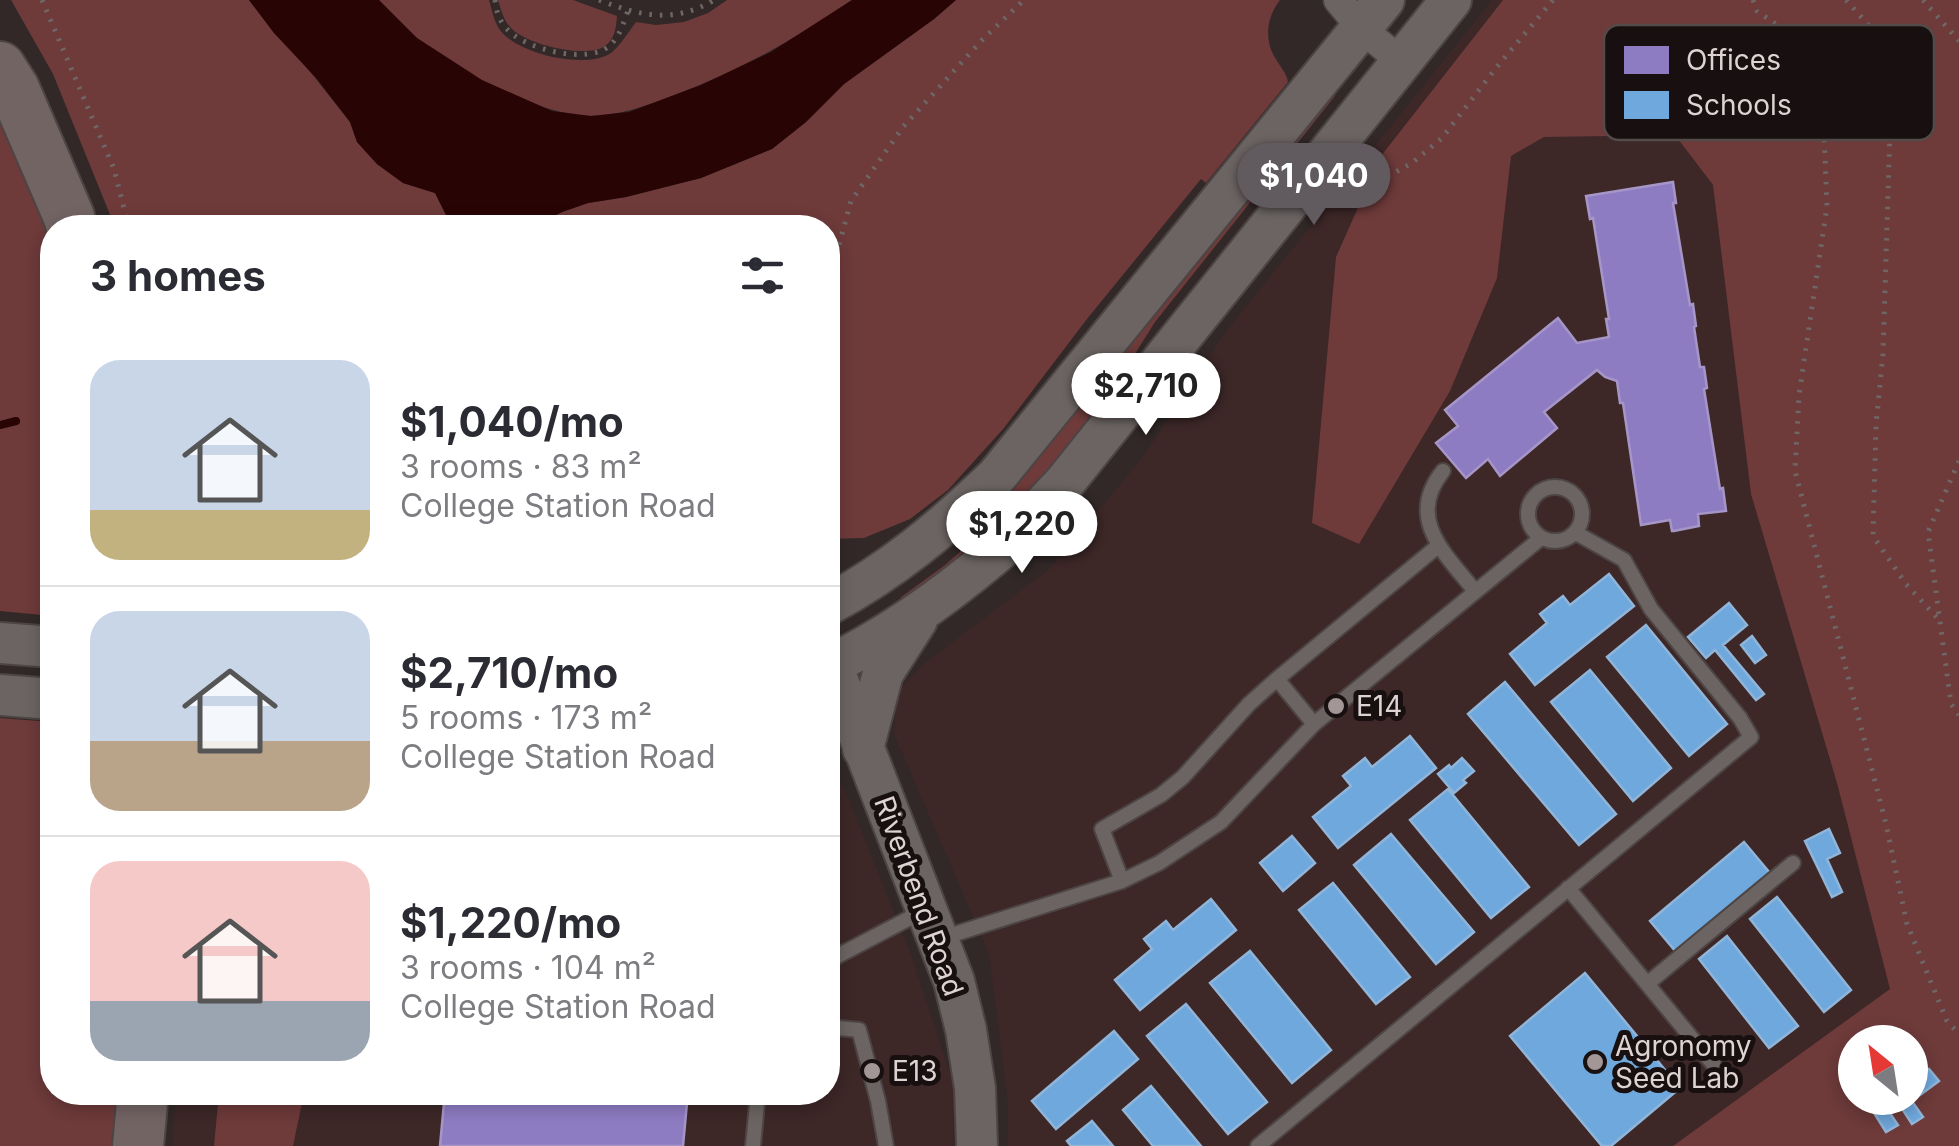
<!DOCTYPE html>
<meta charset="utf-8">
<style>
:root{--surface:#fff;--page:#f7f7f7;--text:#2b2b33;--muted:#7c7c81;--line:#e1e1e2;--accent:#615b60}
body{margin:0;font-family:Inter,sans-serif;background:var(--page);color:var(--text);height:100vh;display:flex;flex-direction:column;font-size:38px;white-space:nowrap}
*{box-sizing:border-box;margin:0}
p{font-size:32px;color:var(--muted)}
.icon{flex:none;width:55px;height:55px;fill:none;stroke:currentColor;stroke-width:2;stroke-linecap:round;stroke-linejoin:round}
.map{position:relative;flex:1;overflow:hidden}
.side{position:absolute;left:40px;top:215px;width:800px;height:890px;display:flex;flex-direction:column;background:var(--surface);border-radius:40px;box-shadow:0 5px 15px #0003}
.side>*{flex:none}
.needle{width:65px;rotate:330deg}
.fabs{position:absolute;left:1838px;top:1025px;display:grid;gap:20px}
.fabs a{display:grid;place-items:center;width:90px;height:90px;border-radius:50%;background:var(--surface);box-shadow:0 5px 15px #0003;font-size:50px}
.price{position:absolute;translate:-50% -85px;padding:0 22px;border-radius:35px;background:#fff;color:#222;font-size:32px;line-height:65px;filter:drop-shadow(0 2px 5px #0008)}
.price::after{content:'';position:absolute;left:50%;top:60px;width:30px;height:22px;margin-left:-15px;background:inherit;clip-path:polygon(0 0,100% 0,50% 100%)}
.price.active{background:var(--accent);color:#fff}
ul{padding:0;list-style:none}
li{display:flex;align-items:center;gap:30px;height:250px;padding:0 50px}
li+li{border-top:2px solid var(--line)}
li span{display:grid;place-items:center;flex:none;width:280px;height:200px;border-radius:30px;color:#555}
li>.icon{margin-inline-start:auto}
span .icon{width:120px;height:120px;fill:#fffc;stroke-width:1}
li b{font-size:42px}
h2{display:flex;justify-content:space-between;align-items:center;height:120px;padding:0 50px;font-size:42px}
.map>svg:first-child{display:block}
.built{fill:#3d2727;fill-rule:evenodd}
.green{fill:#6e3a3a;fill-rule:evenodd}
.water{fill:#280405}
.offices{fill:#8e7cc3;stroke:#a696c8;stroke-width:2.5}
.schools{fill:#6fa8dc;stroke:#90b5d9;stroke-width:2.5}
.lines{fill:none;stroke-linecap:round;stroke-linejoin:round}
.stream{stroke:#280405;stroke-width:8}
.lane-casing{stroke:#4d4444;stroke-width:18}
.street-casing{stroke:#4d4444;stroke-width:31}
.secondary-casing{stroke:#4d4444;stroke-width:44}
.highway-casing{stroke:#4d4444;stroke-width:54}
.path{stroke:#6e6766;stroke-width:5;stroke-dasharray:2.5 8;stroke-linecap:butt}
.lane{stroke:#6b6463;stroke-width:14}
.street{stroke:#6b6463;stroke-width:28}
.secondary{stroke:#6b6463;stroke-width:40}
.highway{stroke:#736464;stroke-width:50}
.poi-dot{fill:#a29696;stroke:#181010;stroke-width:4}
.labels{text-anchor:middle;dominant-baseline:central;stroke-width:10;stroke-linejoin:round;paint-order:stroke}
.poi-label{font-size:28px;fill:#ded2d2;stroke:#181010;text-anchor:start}
.street-label{font-size:28px;fill:#ded2d2;stroke:#181010}
.key{fill:#181010;stroke:#534a4a;stroke-width:2.5}
.key-label{font-size:28px;fill:#ded2d2}
</style>
<div class="map">
<svg width="1959" height="1146" viewBox="0 0 1959 1146">
<rect width="100%" height="100%" fill="#322828"/>
<path class="built" d="M 1492,0 L 1959,0 L 1959,1146 L 1008,1146 L 1007,1095 L 989,954 L 894,734 L 896,693 L 921,666 L 1047,571 L 1142,458 L 1227,330 ZM 1855,1042 L 1910,1042 L 1910,1098 L 1855,1098 Z
M 828,764 L 845,791 L 911,955 L 953,1083 L 953,1146 L 172,1146 L 176,1093 L 828,1092 Z"/>
<path class="green" d="M 11,0 L 249,0 L 274,33 L 300,59 L 350,122 L 357,142 L 377,164 L 403,183 L 435,193 L 446,215 L 448,227 L 115,227 L 53,74 Z
M 379,0 L 489,0 C 492,10 494,22 500,30 C 517,54 585,70 611,53 C 620,46 629,31 636,22 L 656,25 L 684,22 L 708,13 L 727,0 L 852,0 C 797,38 739,71 677,94 C 649,105 619,116 589,116 C 535,114 458,72 417,38 C 403,27 391,13 379,0 Z
M 498,0 L 573,0 L 617,16 C 616,28 615,39 605,46 C 587,59 528,45 512,29 C 504,22 501,10 498,0 Z
M 956,0 L 1280,0 C 1268,15 1264,36 1273,54 C 1278,64 1287,73 1288,82 L 1206,183 L 1201,179 L 1087,319 L 1004,428 L 948,490 L 910,519 L 864,538 L 828,539 L 828,228 L 531,228 L 562,212 L 588,203 L 626,197 L 701,178 L 772,149 L 806,122 L 844,84 L 934,19 Z
M 1503,0 L 1959,0 L 1959,1146 L 1673,1146 L 1890,989 L 1837,783 L 1751,494 L 1713,185 L 1675,135 L 1544,137 L 1511,156 L 1497,278 L 1450,391 L 1359,544 L 1312,523 L 1336,257 L 1381,156 ZM 1855,1042 L 1910,1042 L 1910,1098 L 1855,1098 Z
M 1334,90 L 1335,96 L 1155,322 L 1094,419 L 1070,450 L 994,530 L 913,596 L 900,598 L 945,565 L 976,538 L 1079,404 Z
M 0,109 L 52,245 L 52,616 L 0,611 Z
M 0,718 L 52,722 L 52,1092 L 120,1093 L 116,1146 L 0,1146 Z
M 219,1093 L 304,1093 L 293,1146 L 214,1146 Z"/>
<path class="water" d="M 249,0 L 379,0 L 417,38 L 482,80 L 552,111 L 591,116 L 629,112 L 701,85 L 771,52 L 852,0 L 956,0 L 934,19 L 844,84 L 806,122 L 772,149 L 701,178 L 626,197 L 588,203 L 562,212 L 531,227 L 448,227 L 446,215 L 435,193 L 403,183 L 377,164 L 357,142 L 350,122 L 317,79 L 274,33 Z"/>
<path class="offices" d="M 1673,182 L 1676,203 L 1673,203 L 1690,305 L 1693,304 L 1696,326 L 1694,327 L 1700,367 L 1704,367 L 1707,388 L 1704,389 L 1720,489 L 1723,488 L 1726,511 L 1698,514 L 1699,526 L 1674,531 L 1672,531 L 1670,520 L 1641,525 L 1623,403 L 1620,403 L 1617,381 L 1605,377 L 1597,370 L 1544,412 L 1557,428 L 1500,476 L 1488,459 L 1466,478 L 1436,443 L 1458,426 L 1445,410 L 1558,318 L 1577,343 L 1609,337 L 1606,319 L 1609,319 L 1593,218 L 1590,219 L 1586,196 Z
M 445,1092 L 688,1092 L 683,1146 L 440,1146 Z"/>
<path class="schools" d="M 1609,574 L 1634,606 L 1535,685 L 1510,654 L 1547,623 L 1540,614 L 1563,596 L 1570,605 Z
M 1729,603 L 1747,625 L 1723,645 L 1764,694 L 1756,700 L 1715,650 L 1706,658 L 1688,637 Z
M 1646,625 L 1727,724 L 1689,756 L 1607,657 Z
M 1752,636 L 1766,655 L 1755,663 L 1741,645 Z
M 1590,670 L 1671,768 L 1633,801 L 1551,702 Z
M 1505,682 L 1616,814 L 1579,845 L 1468,714 Z
M 1410,736 L 1436,768 L 1338,848 L 1313,817 L 1351,786 L 1343,776 L 1365,758 L 1372,767 Z
M 1462,758 L 1474,771 L 1463,780 L 1466,783 L 1454,793 L 1438,774 L 1449,765 L 1451,768 Z
M 1448,789 L 1529,887 L 1491,918 L 1410,820 Z
M 1829,829 L 1840,853 L 1827,859 L 1842,892 L 1832,897 L 1805,841 Z
M 1391,834 L 1474,932 L 1436,964 L 1354,865 Z
M 1292,836 L 1315,863 L 1283,891 L 1260,863 Z
M 1744,842 L 1770,873 L 1676,952 L 1650,921 Z
M 1333,883 L 1410,977 L 1376,1004 L 1299,910 Z
M 1777,897 L 1851,990 L 1824,1012 L 1750,919 Z
M 1211,899 L 1236,930 L 1140,1010 L 1115,980 L 1152,949 L 1144,939 L 1166,921 L 1173,930 Z
M 1727,936 L 1798,1026 L 1769,1048 L 1699,959 Z
M 1250,951 L 1331,1050 L 1292,1083 L 1210,983 Z
M 1585,973 L 1680,1088 L 1611,1146 L 1602,1146 L 1510,1036 Z
M 1186,1004 L 1267,1102 L 1228,1134 L 1147,1036 Z
M 1114,1031 L 1138,1059 L 1056,1129 L 1032,1101 Z
M 1913,1065 L 1921,1075 L 1929,1069 L 1939,1081 L 1916,1098 L 1910,1089 L 1910,1067 Z
M 1151,1086 L 1201,1146 L 1153,1146 L 1123,1110 Z
M 1911,1100 L 1923,1117 L 1912,1124 L 1901,1107 Z
M 1885,1106 L 1898,1125 L 1886,1132 L 1874,1113 Z
M 1092,1121 L 1113,1146 L 1071,1146 L 1067,1141 Z"/>
<g class="lines">
<path class="stream" d="M 0,425 L 16,421"/>
<defs>
<path id="lane" d="M 1443,471 C 1405,518 1445,554 1475,591
M1528 514a27 27 0 1 1 54 0a27 27 0 1 1-54 0Z
M 1277,679 L 1314,724
M 1122,881 L 1102,829 L 1161,795 L 1183,777 L 1249,704 L 1277,679 L 1438,546
M 1568,888 L 1714,1065
M 939,939 L 1122,881 L 1159,863 L 1221,822 L 1314,724 L 1541,538
M 828,961 L 925,910
M 1647,984 L 1793,863
M 828,1027 L 859,1030 L 878,1101 L 886,1146
M 753,1146 L 758,1092
M 1258,1146 L 1751,737 L 1740,718 L 1651,609 L 1624,560 L 1576,533"/>
<path id="street" d="M 1338,0 L 1362,29 L 1402,62"/>
<path id="secondary" d="M 828,605 C 893,570 943,528 996,477 L 1384,0
M 0,643 L 52,647
M 828,655 L 954,981 L 966,1030 L 975,1088 L 977,1146
M 828,666 C 888,637 944,597 995,554 C 1020,532 1042,506 1065,482 L 1451,0
M 0,695 L 52,699
M 863,749 L 883,673 L 917,620"/>
<path id="highway" d="M 0,67 L 14,89 L 69,217 L 72,228
M 138,1146 L 143,1092"/>
</defs>
<use href="#lane" class="lane-casing"/>
<use href="#street" class="street-casing"/>
<use href="#secondary" class="secondary-casing"/>
<use href="#highway" class="highway-casing"/>
<path class="path" d="M 42,0 L 114,169 L 129,228
M 495,0 C 496,10 499,21 507,29 C 524,49 588,65 609,46 C 620,37 623,23 628,11
M 599,0 C 640,16 674,24 714,0
M 1753,0 L 1757,11 L 1793,36 L 1822,81 L 1827,206 L 1799,395 L 1795,471 L 1886,824 L 1907,924 L 1947,1021 L 1959,1034
M 1846,0 L 1879,37 L 1891,99 L 1883,354 L 1876,425 L 1873,536 L 1906,584 L 1940,621
M 1923,0 L 1959,41
M 1338,190 L 1367,188 L 1412,163 L 1442,138 L 1496,68 L 1553,0
M 828,285 L 851,201 L 903,127 L 983,39 L 1024,0
M 1959,461 L 1928,532 L 1951,704 L 1959,715"/>
<use href="#lane" class="lane"/>
<use href="#street" class="street"/>
<use href="#secondary" class="secondary"/>
<use href="#highway" class="highway"/>
</g>
<g class="poi-dot">
<circle cx="1336" cy="706" r="10"/>
<circle cx="1595" cy="1062" r="10"/>
<circle cx="872" cy="1071" r="10"/>
</g>
<g class="labels">
<g class="poi-label">
<text x="1356" y="706">E14</text>
<text x="1615" y="1046">Agronomy<tspan x="1615" dy="32">Seed Lab</tspan></text>
<text x="892" y="1071">E13</text>
</g>
<g class="street-label">
<text transform="translate(919 896) rotate(70)">Riverbend Road</text>
</g>
</g>
<rect x="1604" y="25" width="330" height="115" rx="15" class="key"/>
<rect x="1624" y="46" width="45" height="28" fill="#8e7cc3"/>
<rect x="1624" y="91" width="45" height="28" fill="#6fa8dc"/>
<g class="key-label">
<text x="1686" y="70">Offices</text>
<text x="1686" y="115">Schools</text>
</g>
</svg>
<div class="fabs">
<a><svg class="needle" viewBox="-14 -14 28 28"><path d="M0-13l5 13h-10z" fill="#e53935"/><path d="M0 13l5-13h-10z" fill="#7c7c81"/></svg></a>
</div>
<b class="price active" style="left:1314px;top:228px">$1,040</b>
<b class="price" style="left:1146px;top:438px">$2,710</b>
<b class="price" style="left:1022px;top:576px">$1,220</b>
<section class="side">
<h2>3 homes<svg class="icon" aria-label="filters" viewBox="0 0 24 24"><path d="M4 7h16M4 17h16"/><circle cx="9" cy="7" r="2"/><circle cx="15" cy="17" r="2"/></svg></h2>
<ul>
<li><span style="background:linear-gradient(#c9d6e8 75%,#c2b280 0)"><svg class="icon" aria-label="home" viewBox="0 0 24 24"><path d="M3 11l9-7 9 7M6 9v11h12V9"/></svg></span><div><b>$1,040/mo</b><p>3 rooms · 83 m²</p><p>College Station Road</p></div></li>
<li><span style="background:linear-gradient(#c9d6e8 65%,#b9a48a 0)"><svg class="icon" aria-label="home" viewBox="0 0 24 24"><path d="M3 11l9-7 9 7M6 9v11h12V9"/></svg></span><div><b>$2,710/mo</b><p>5 rooms · 173 m²</p><p>College Station Road</p></div></li>
<li><span style="background:linear-gradient(#f6c9c9 70%,#9aa5b1 0)"><svg class="icon" aria-label="home" viewBox="0 0 24 24"><path d="M3 11l9-7 9 7M6 9v11h12V9"/></svg></span><div><b>$1,220/mo</b><p>3 rooms · 104 m²</p><p>College Station Road</p></div></li>
</ul>
</section>
</div>
